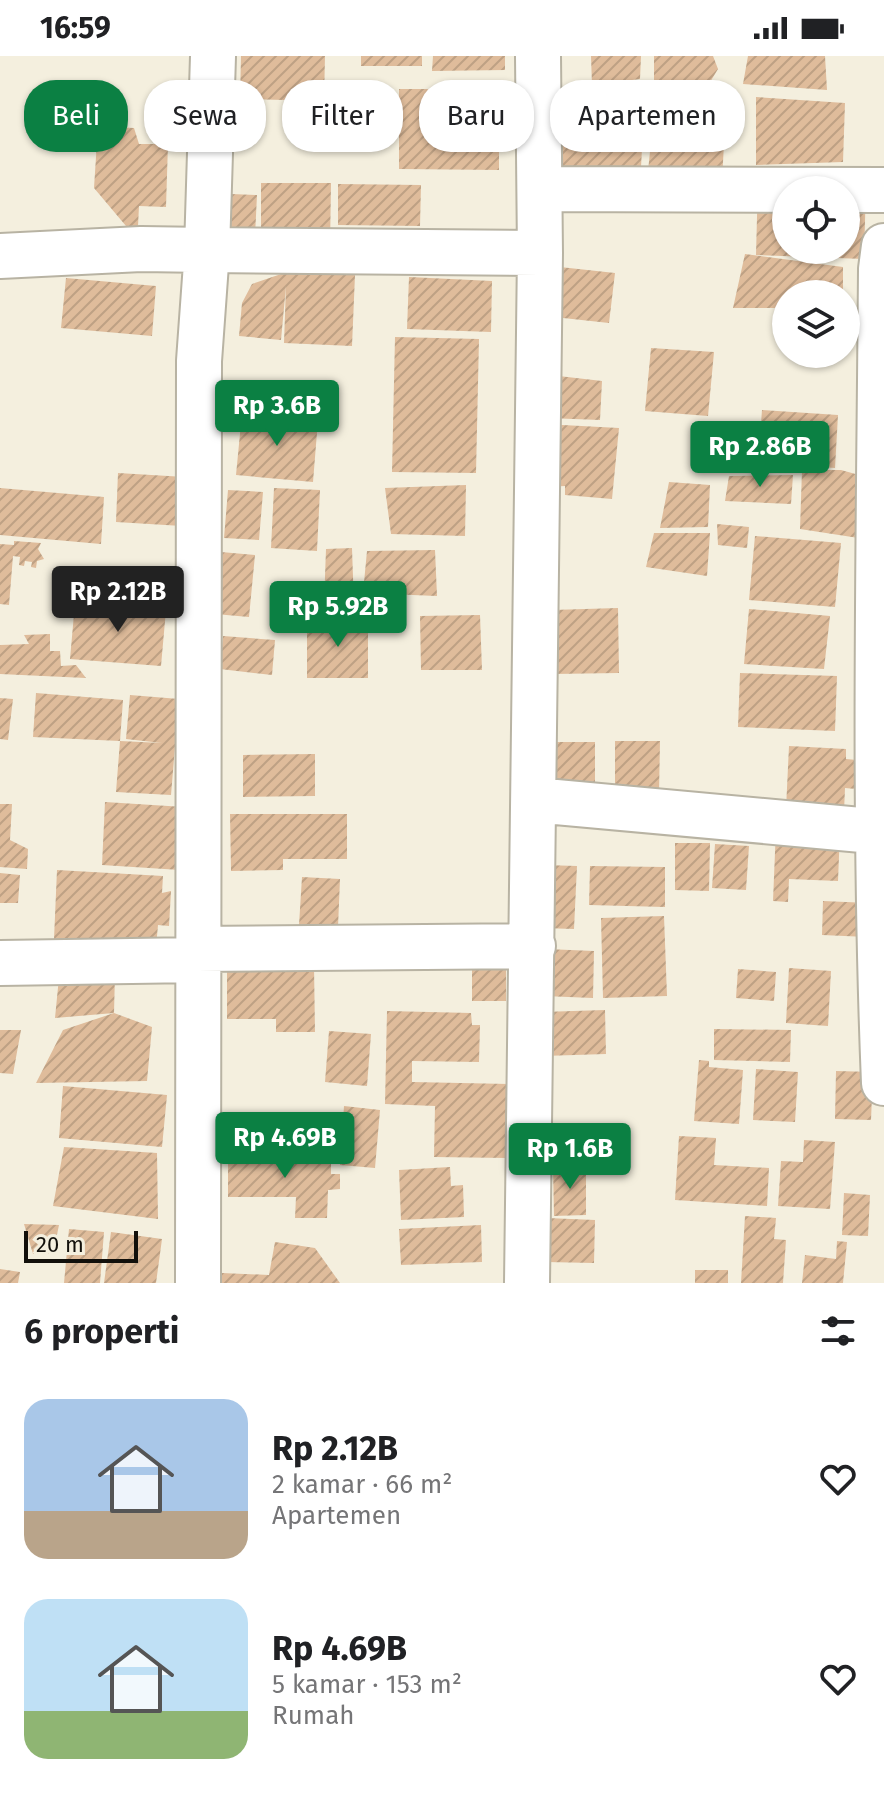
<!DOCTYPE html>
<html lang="id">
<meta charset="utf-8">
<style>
:root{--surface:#fff;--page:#f2f2f2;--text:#202124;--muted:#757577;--accent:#0b8043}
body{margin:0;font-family:"Fira Sans",sans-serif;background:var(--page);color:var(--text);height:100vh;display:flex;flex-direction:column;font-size:30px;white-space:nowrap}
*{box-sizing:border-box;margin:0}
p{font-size:26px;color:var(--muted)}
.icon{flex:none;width:44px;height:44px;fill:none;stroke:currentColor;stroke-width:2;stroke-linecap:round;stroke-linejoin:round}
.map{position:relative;height:1227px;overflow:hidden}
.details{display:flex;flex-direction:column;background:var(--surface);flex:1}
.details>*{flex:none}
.guide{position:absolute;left:24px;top:24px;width:836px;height:72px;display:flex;gap:16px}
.controls{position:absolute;left:772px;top:120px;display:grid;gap:16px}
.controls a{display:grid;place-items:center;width:88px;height:88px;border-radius:50%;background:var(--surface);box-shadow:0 2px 6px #0004;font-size:40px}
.scale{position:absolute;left:24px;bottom:20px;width:114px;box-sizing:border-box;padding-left:8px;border:4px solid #12100b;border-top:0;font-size:22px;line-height:28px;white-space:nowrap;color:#12100b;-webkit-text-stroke:6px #f4efde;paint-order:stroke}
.price{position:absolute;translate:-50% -68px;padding:0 18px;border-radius:8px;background:var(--accent);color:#fff;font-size:26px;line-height:52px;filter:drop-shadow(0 2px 4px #0008)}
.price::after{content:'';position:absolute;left:50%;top:48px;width:24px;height:18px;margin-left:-12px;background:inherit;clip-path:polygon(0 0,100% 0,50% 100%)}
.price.current{background:#222;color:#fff}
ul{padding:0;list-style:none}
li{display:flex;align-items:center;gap:24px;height:200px;padding:0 24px}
li span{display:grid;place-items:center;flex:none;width:224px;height:160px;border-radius:24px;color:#555}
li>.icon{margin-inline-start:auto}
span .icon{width:96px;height:96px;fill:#fffc;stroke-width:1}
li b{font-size:34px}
h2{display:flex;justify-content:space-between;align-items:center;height:96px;padding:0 24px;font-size:34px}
.chip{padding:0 28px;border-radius:32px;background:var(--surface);box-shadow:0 2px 6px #0004;font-size:28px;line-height:72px}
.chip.current{background:var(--accent);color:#fff}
.status{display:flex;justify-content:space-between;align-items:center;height:56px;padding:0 40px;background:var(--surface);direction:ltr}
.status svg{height:22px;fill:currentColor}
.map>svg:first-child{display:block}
.building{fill:url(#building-hatch);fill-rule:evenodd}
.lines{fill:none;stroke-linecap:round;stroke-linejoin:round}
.minor-casing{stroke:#b8b3a3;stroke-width:48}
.minor{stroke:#fff;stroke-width:44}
</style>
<div class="status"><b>16:59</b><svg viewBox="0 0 49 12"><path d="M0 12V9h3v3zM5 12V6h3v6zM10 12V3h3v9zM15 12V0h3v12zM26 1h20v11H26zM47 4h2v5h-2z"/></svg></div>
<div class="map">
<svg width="884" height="1227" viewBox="0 0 884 1227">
<defs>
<pattern id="building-hatch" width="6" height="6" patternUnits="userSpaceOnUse" patternTransform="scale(2)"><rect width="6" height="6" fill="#dfbc9b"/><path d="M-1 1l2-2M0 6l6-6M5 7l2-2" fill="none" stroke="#bea184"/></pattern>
</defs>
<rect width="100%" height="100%" fill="#f4efde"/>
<path class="building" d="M 241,0 L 325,0 L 324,45 L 240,43 Z
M 361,0 L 422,0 L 422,10 L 361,10 Z
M 433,0 L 505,0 L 505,14 L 432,15 Z
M 591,0 L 641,0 L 640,23 L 592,29 Z
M 654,0 L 713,0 L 718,13 L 704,36 L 654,37 Z
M 748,0 L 825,0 L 827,34 L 743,28 Z
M 399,33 L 499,33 L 499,114 L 399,113 Z
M 756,41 L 845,47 L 843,106 L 756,109 Z
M 544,52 L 592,56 L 595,69 L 616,66 L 619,75 L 643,74 L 640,130 L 549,127 Z
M 725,69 L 721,143 L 645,146 L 652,75 Z
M 98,70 L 134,72 L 139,88 L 168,88 L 166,151 L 139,150 L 138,170 L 126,170 L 94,132 Z
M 758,123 L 866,127 L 864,203 L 756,199 ZM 786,134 L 846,134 L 846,194 L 786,194 Z
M 261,127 L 331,127 L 330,192 L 261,191 Z
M 338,128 L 421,129 L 420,170 L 338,169 Z
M 206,137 L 257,139 L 255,180 L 204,178 Z
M 745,198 L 843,211 L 843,238 L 786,238 L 786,252 L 733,252 Z
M 560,211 L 615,217 L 609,267 L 554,261 Z
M 287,216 L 355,219 L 352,290 L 284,287 L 286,230 L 281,284 L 239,280 L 242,247 L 252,228 Z
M 409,221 L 492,225 L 491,276 L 407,273 Z
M 66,222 L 156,230 L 152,280 L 61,272 Z
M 395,281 L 479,283 L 476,417 L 392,416 Z
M 651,292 L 714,296 L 708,360 L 645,355 Z
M 550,319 L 602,325 L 600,364 L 547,362 Z
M 762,354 L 838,359 L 835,412 L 758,407 Z
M 242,357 L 318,364 L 313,426 L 236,419 Z
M 544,368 L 619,372 L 612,443 L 565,439 L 565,430 L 544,431 Z
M 802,414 L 841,414 L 859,419 L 865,483 L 800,473 Z
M 118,417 L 185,421 L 182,470 L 116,466 Z
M 793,419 L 791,448 L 725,445 L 729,420 Z
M 669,426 L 710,429 L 708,471 L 660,472 Z
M 466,429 L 465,480 L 391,478 L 385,432 Z
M 0,432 L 104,441 L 101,488 L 0,479 Z
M 274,432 L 320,434 L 317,495 L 271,492 Z
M 228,434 L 263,436 L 259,484 L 224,482 Z
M 717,468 L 749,471 L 747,492 L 718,489 Z
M 654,477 L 710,477 L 707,520 L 646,511 Z
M 755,480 L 841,487 L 835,551 L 749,544 Z
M 14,485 L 41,487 L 38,493 L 44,503 L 37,505 L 36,512 L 31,511 L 32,506 L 25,505 L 24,510 L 19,509 L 20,501 L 13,500 L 9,549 L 0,548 L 0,488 L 14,489 Z
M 352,492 L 354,550 L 324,548 L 326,493 Z
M 435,494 L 437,540 L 363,537 L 367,495 Z
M 221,496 L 255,499 L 249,561 L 215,558 Z
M 75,547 L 166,554 L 161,610 L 70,603 Z
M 618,552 L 619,617 L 553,618 L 552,554 Z
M 749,553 L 830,560 L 824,613 L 744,608 Z
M 480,559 L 482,614 L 421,614 L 420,560 Z
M 368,563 L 368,622 L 307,622 L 307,566 Z
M 50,578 L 50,595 L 60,595 L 61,610 L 76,609 L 86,622 L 0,618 L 0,589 L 29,588 L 24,579 Z
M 223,580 L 275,584 L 272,619 L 220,613 Z
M 740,617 L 837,620 L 835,675 L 738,671 Z
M 36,637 L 123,644 L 120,685 L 33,681 Z
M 130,639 L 179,643 L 171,739 L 116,736 L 120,685 L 162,687 L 126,683 Z
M 0,642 L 13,643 L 8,684 L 0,683 Z
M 615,685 L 660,685 L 659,738 L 615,737 Z
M 552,686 L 595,686 L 595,736 L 552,736 Z
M 789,690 L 846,693 L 846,703 L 857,704 L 856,733 L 845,732 L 844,756 L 786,753 Z
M 315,698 L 315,740 L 243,741 L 243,699 Z
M 105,746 L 184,751 L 180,814 L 102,809 Z
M 0,748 L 12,748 L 10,784 L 28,793 L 27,813 L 0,811 Z
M 230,758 L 347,758 L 347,803 L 283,803 L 283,814 L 231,815 Z
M 776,772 L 840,775 L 838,825 L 789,823 L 788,846 L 773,845 Z
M 675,787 L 710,787 L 709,835 L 675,834 Z
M 715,788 L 749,790 L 746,834 L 712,832 Z
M 544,809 L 577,810 L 574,873 L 541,872 Z
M 590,810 L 665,811 L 665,851 L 589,849 Z
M 57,814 L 163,820 L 162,837 L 171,835 L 169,870 L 158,869 L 156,891 L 54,883 Z
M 0,817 L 20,819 L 18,847 L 0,847 Z
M 302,821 L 340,823 L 338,871 L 299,869 Z
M 823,845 L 869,847 L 867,881 L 822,879 Z
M 664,860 L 667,940 L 603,942 L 601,862 Z
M 546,893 L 594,895 L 593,942 L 544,940 Z
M 472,908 L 506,908 L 506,945 L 472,945 Z
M 314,910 L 315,976 L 276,976 L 276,963 L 227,963 L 227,911 Z
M 60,911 L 115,918 L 114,957 L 55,962 Z
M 789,912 L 831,915 L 828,970 L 786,967 Z
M 738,913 L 776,916 L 774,945 L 736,942 Z
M 605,954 L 606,998 L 543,1000 L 542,956 Z
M 387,955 L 471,957 L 472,969 L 480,969 L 479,1006 L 412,1005 L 412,1026 L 509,1028 L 507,1102 L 434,1101 L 435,1050 L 385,1048 Z
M 114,957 L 152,971 L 147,1025 L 36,1027 L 63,974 Z
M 714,973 L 791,974 L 790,1006 L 714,1004 Z
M 0,974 L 21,974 L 13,1018 L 0,1017 Z
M 329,975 L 371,978 L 367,1030 L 325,1026 Z
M 699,1004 L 709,1005 L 709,1011 L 743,1014 L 739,1068 L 694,1065 Z
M 756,1013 L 798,1016 L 795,1066 L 753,1064 Z
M 836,1015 L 873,1016 L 871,1064 L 835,1063 Z
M 63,1030 L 167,1039 L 162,1091 L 59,1082 Z
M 344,1050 L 380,1054 L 375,1112 L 340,1109 Z
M 679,1080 L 716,1082 L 714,1109 L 769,1112 L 767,1150 L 675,1144 Z
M 804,1084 L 835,1086 L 830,1153 L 778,1150 L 781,1105 L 803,1106 Z
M 64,1091 L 157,1097 L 158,1163 L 53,1150 Z
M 228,1098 L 331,1098 L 331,1118 L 340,1118 L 340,1133 L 328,1134 L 327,1162 L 295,1162 L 296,1141 L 228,1141 Z
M 450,1111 L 451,1130 L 463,1129 L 464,1161 L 401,1164 L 399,1114 Z
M 586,1111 L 586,1159 L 554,1160 L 553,1112 Z
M 844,1137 L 870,1139 L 868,1180 L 842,1179 Z
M 745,1160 L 776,1162 L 774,1183 L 786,1184 L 783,1227 L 741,1227 Z
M 547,1162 L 595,1164 L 594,1207 L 546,1206 Z
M 24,1168 L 59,1169 L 53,1198 L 33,1198 Z
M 481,1169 L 482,1206 L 401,1209 L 399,1173 Z
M 69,1173 L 104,1176 L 100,1227 L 64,1227 Z
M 111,1176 L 162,1183 L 156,1227 L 104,1227 Z
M 837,1185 L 847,1186 L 843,1227 L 802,1227 L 805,1199 L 836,1203 Z
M 275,1186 L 315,1192 L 340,1227 L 199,1227 L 199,1216 L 269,1219 Z
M 0,1213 L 20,1216 L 18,1227 L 0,1227 Z
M 695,1214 L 728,1214 L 728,1227 L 695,1227 Z"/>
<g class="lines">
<defs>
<path id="minor" d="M 540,133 L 884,134
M 884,190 L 881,213 C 879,484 873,756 884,1027
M 0,200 L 141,193 L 207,194 L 213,0
M 534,744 L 884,776
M 197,893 L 533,890
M 0,907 L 197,904
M 198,1227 L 199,305 L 207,194 L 540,197
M 527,1227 L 540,197 L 538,0"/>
</defs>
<use href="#minor" class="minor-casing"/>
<use href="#minor" class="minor"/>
</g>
</svg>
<div class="controls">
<a><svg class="icon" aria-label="locate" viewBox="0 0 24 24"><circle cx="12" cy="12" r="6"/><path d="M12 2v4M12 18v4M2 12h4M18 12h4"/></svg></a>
<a><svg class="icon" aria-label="layers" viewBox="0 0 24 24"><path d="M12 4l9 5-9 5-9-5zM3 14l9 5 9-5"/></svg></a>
</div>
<div class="scale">20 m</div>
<b class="price" style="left:277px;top:392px">Rp 3.6B</b>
<b class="price" style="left:760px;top:433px">Rp 2.86B</b>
<b class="price current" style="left:118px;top:578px">Rp 2.12B</b>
<b class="price" style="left:338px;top:593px">Rp 5.92B</b>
<b class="price" style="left:285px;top:1124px">Rp 4.69B</b>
<b class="price" style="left:570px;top:1135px">Rp 1.6B</b>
<div class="guide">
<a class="chip current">Beli</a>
<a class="chip">Sewa</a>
<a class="chip">Filter</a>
<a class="chip">Baru</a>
<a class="chip">Apartemen</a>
</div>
</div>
<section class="details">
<h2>6 properti<svg class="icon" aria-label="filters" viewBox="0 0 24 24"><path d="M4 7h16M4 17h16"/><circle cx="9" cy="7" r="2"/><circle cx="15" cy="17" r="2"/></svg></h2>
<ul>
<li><span style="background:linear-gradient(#a9c7e8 70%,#b9a48a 0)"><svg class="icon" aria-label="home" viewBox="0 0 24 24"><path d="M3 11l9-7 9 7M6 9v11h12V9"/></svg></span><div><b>Rp 2.12B</b><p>2 kamar · 66 m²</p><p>Apartemen</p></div><svg class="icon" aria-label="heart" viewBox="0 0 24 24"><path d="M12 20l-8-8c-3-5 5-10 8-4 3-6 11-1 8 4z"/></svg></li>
<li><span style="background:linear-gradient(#bfe0f5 70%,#8fb573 0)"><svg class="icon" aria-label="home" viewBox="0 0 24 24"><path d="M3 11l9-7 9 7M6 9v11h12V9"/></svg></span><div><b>Rp 4.69B</b><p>5 kamar · 153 m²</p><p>Rumah</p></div><svg class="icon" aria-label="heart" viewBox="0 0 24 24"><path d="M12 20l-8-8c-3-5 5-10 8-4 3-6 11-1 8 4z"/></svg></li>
</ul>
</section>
